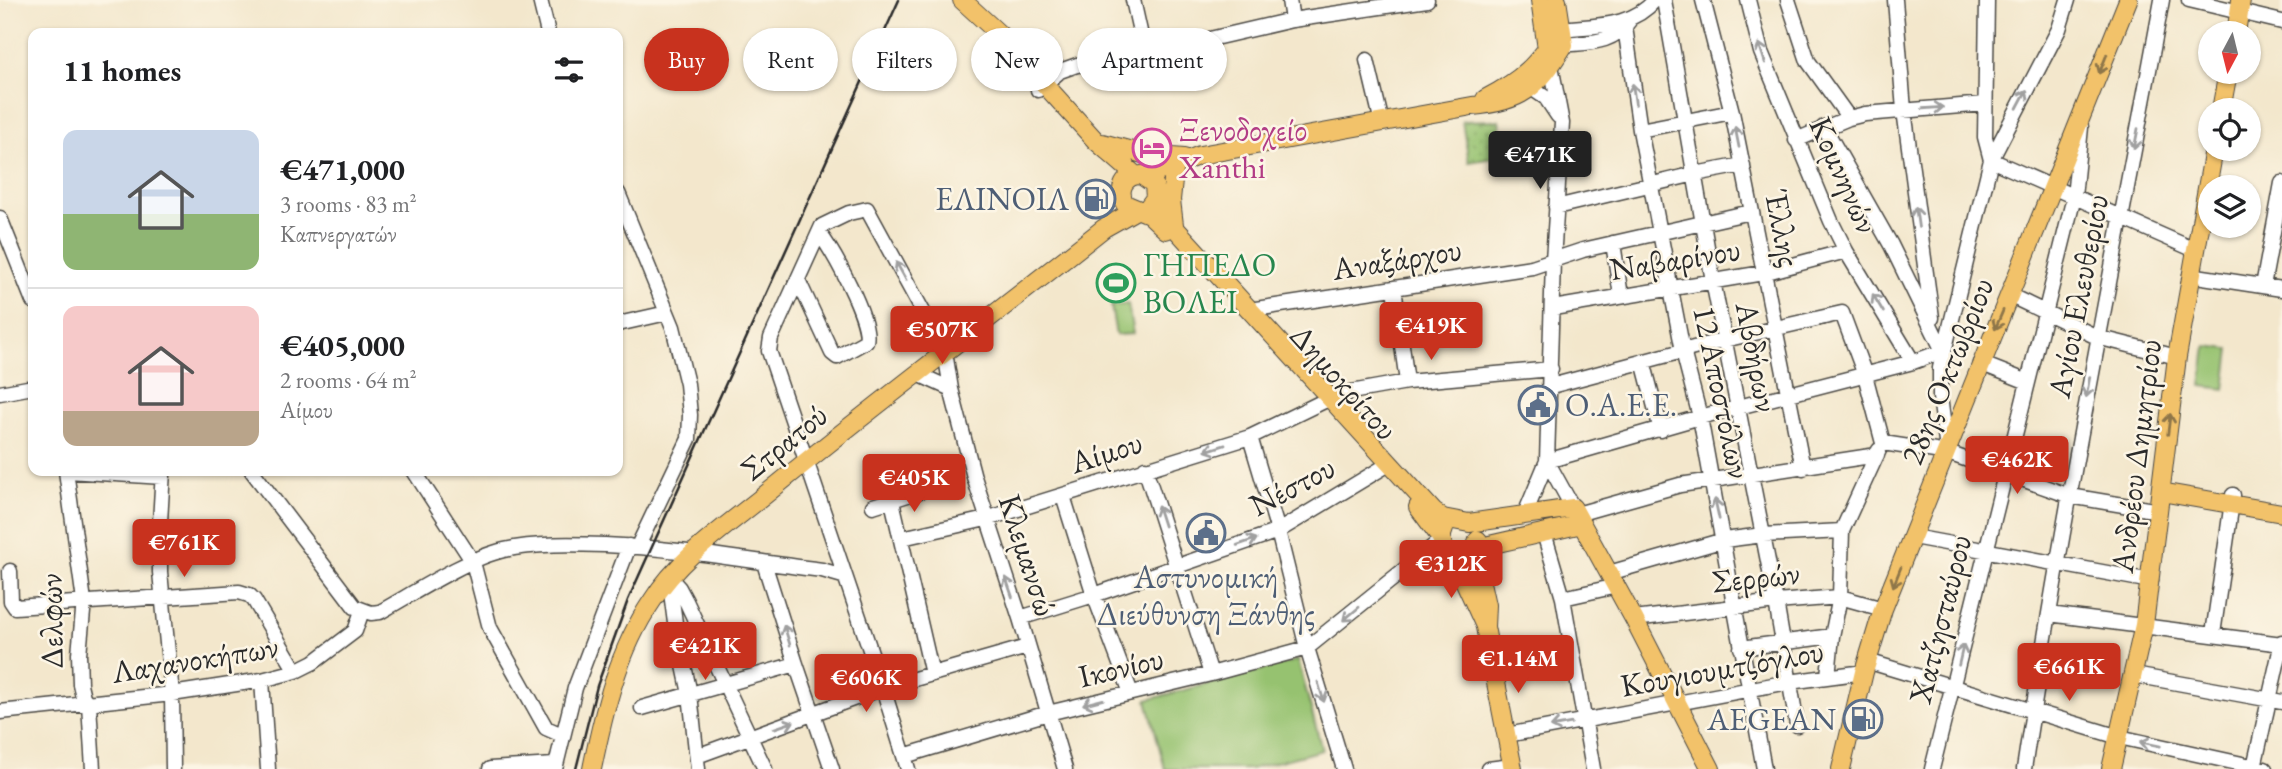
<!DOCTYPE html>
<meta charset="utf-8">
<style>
:root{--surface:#fff;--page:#f2f2f2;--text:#202124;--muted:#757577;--line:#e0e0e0;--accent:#c8321e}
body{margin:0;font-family:"EB Garamond",serif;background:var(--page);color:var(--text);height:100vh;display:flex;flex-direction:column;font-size:26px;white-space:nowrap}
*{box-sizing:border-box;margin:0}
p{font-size:23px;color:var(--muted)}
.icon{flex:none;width:38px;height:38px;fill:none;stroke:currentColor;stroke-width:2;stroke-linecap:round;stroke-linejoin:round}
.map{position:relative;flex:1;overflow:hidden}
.sheet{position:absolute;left:28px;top:28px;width:595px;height:448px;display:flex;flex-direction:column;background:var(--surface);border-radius:14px;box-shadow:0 2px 5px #0004}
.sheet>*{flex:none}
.hud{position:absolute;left:644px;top:28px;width:665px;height:63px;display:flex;gap:14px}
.needle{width:46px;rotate:187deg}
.buttons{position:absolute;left:2198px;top:21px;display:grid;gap:14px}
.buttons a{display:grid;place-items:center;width:63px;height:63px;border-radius:50%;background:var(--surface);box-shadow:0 2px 5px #0004;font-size:35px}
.price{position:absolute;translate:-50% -60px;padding:0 16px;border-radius:7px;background:var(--accent);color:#fff;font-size:23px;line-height:46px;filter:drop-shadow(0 2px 4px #0008)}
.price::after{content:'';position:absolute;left:50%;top:42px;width:21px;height:16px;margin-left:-10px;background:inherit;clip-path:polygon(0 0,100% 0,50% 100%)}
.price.active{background:#222;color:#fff}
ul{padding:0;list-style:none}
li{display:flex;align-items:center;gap:21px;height:175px;padding:0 35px}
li+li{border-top:2px solid var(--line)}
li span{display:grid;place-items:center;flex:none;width:196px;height:140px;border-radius:14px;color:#555}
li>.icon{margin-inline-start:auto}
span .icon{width:84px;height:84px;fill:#fffc;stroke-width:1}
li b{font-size:30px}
h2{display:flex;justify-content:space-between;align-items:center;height:84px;padding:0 35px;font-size:30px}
.pill{padding:0 24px;border-radius:32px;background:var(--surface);box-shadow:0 2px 5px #0004;font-size:24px;line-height:63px}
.pill.active{background:var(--accent);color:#fff}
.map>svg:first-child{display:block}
.grass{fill:url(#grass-dots);stroke:#60764e;stroke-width:2}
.park{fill:#96c270;stroke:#60764e;stroke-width:2}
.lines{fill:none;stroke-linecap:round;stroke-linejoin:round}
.minor-casing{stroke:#494743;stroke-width:17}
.major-casing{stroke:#494743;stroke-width:20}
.minor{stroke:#fff;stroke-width:14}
.major{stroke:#f2c26a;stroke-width:18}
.rail{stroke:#2b2b2b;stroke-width:2.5}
.oneway{stroke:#a0a0a0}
.oneway2{stroke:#8e764a}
.labels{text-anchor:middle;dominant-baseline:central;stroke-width:5;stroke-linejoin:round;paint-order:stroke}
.hotel-label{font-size:32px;fill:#b23c85;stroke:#fcf5e5;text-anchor:start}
.street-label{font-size:32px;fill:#2b2b2b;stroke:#fcf5e5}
.service-label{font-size:32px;fill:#4e5e75;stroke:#fcf5e5;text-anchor:end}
.leisure-label{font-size:32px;fill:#27864d;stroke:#fcf5e5;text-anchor:start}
</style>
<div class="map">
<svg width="2282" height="769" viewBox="0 0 2282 769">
<defs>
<pattern id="grass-dots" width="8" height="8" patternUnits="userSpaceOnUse" patternTransform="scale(1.75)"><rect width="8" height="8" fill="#96c270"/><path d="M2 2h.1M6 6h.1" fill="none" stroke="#7b9e5c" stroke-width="1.8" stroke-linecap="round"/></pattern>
</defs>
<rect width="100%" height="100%" fill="#fcf5e5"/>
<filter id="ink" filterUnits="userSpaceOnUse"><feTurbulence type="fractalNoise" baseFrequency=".0143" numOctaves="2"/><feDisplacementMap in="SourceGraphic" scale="14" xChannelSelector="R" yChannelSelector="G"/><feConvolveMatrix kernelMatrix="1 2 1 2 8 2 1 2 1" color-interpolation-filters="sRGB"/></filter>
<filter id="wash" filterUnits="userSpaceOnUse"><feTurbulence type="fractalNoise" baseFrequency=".00686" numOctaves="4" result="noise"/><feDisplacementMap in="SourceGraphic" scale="28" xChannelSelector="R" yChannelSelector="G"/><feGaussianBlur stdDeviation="1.57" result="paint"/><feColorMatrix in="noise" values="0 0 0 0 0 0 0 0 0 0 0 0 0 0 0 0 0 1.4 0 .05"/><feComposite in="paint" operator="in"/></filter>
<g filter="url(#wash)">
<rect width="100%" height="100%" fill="#f3e7cc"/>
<path class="grass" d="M 1499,120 L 1505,156 L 1469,162 L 1462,121 Z"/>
<path class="park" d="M 1120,265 L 1126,299 L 1111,301 L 1105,268 Z
M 1128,304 L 1133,334 L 1116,335 L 1111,306 Z
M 2206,346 L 2230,349 L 2225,389 L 2201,386 Z
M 1298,660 L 1322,750 L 1250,769 L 1165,769 L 1147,700 Z"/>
</g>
<g filter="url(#ink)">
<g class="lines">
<defs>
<path id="minor" d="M 540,0 L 548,33
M 1133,0 L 1145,54
M 1289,0 L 1292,20
M 1664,0 L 1713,281 L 1776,602 L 1797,725
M 1703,0 L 1732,112 L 1803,468
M 1748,0 L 1761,52 L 1831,221 L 1846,251 L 1913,362
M 1788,0 L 1808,61 L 1849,118
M 1895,0 L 1904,110 L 1932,318
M 2189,0 L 2282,22
M 1625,27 L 1640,130 L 1683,351 L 1700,417 L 1764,769
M 1561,29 C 1596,25 1631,28 1655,0
M 1564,45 C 1590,42 1612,44 1629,21
M 1367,60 L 1382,123
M 1530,87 L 1546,98 L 1558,116
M 1038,90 L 1060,71 L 1077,65 L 1145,54 L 1292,20 L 1427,0
M 1640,130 L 1732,112
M 1796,140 L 1849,118 L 1865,114 L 1985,104
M 1991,160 L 2195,250
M 1991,160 L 2059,29 L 2068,0
M 618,193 L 673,327 L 687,384 L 690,415 L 689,439 L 638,546
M 1556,207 L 1695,174 L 1743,165
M 0,218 L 33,301
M 1613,243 L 1621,296
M 2190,275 L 2282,289
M 798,280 L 832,353 L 837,357 L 866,341 C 872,321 833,251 819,233
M 2263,286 L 2282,183
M 1394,288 L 1407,382
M 2009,295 L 2097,337 L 2177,357
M 1553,308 L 1763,273 L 1846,251
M 1249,310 L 1532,267 L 1583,250 L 1751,212
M 618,324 L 667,313
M 1643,361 L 1661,430
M 1980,363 L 2028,382
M 918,374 L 951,389
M 1551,386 L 1724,340 L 1842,313 L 1865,375 L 1883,443
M 0,393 L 33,387
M 1250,437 L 1278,531 L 1307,648 L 1344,769
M 1883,443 L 1948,453 L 2070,496 L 2159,511
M 1947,450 L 1940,397 L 1940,368 L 1991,160 L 1985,137 L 1987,0
M 1547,461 L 1700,417 L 1913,362 L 1943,351 L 1891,245 L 1824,127
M 1547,461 L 1573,508
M 1145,468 L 1211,674
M 66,471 L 84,601 L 79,654 L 80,684 L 83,697 L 89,704 L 93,769
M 68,471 L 163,477
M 163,471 L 160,522 L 160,572 L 172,694 L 173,769
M 252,471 L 355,607 L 371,613 L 380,612 C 414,593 468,558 504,550 C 536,543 572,544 605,545 C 678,548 750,561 822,570 L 843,576
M 414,471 L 473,562 L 490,628 L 546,728 L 562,735
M 1063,496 L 1094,595 L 1131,693
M 892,501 L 932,674
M 873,506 L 933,487
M 1525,514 L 1547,461 L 1553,260 L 1562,123 L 1550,60
M 1577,514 L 1680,485 L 1877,455
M 1544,533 L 1563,598 L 1593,769
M 1913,537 L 2151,581
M 902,538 L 986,519 L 1250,437 L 1322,402 L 1351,392 L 1407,382 L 1551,369
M 764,563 L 796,664 L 832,769
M 10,571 L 11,601 L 15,607 L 239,592 L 249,595 L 254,600 L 296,671
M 1609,573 L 1724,540 L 1763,535 L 1842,531
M 669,577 L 679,588 L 686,601 L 765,769
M 669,577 L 675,623 L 690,694 L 698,769
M 1563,598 L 1617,586
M 2049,614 L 2282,644
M 1020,618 L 1094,595 L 1278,531 L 1389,464
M 1634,619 L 1776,602 L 1840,597 L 1883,609
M 2213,634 L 2233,495
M 1741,648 L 1832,636
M 1867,661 L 2119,737 L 2265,769
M 2134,675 L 2282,702
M 1828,676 L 1832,636 L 1840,597 L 1842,531 L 1879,450
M 262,680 L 268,769
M 642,708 L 796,664
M 0,712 L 172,694 L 262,680 L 296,671 L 314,662 L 355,631 L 362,611
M 1507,735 L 1789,682 L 1864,672
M 697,756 L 883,688 L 1027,647
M 904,756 L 1048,713 L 1211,674 L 1307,648 L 1441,540
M 2254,767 L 2282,642
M 490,769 L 555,765
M 555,769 L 575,688 L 629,546
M 908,769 L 883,688 L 769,351 L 771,338 L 822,226 L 849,213 L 867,209 L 945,352 L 951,389 L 974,477 L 1020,618 L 1065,769
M 1488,769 L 1512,766
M 1932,769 L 2074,197 L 2081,127
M 2024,769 C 2063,511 2115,256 2162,0"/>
<path id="major" d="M 962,0 L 998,33 L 1096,141 L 1135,175
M 1540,0 L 1547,49
M 2236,33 L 2241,0
M 1485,99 C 1524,79 1536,65 1561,30
M 2221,110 L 2228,72
M 1102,143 L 1147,155 L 1184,158
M 1174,171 L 1171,200 L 1174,225
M 1141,175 L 1158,172 L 1200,155 L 1472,106 C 1523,102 1538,87 1564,45 L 1557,0
M 1155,198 L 1160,210 L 1175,228 L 1434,512 L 1443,518 L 1469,523 L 1573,508 L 1634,619 L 1711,769
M 1149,206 L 1155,198 L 1154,184 L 1141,175 C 1124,175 1117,190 1125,204 L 1149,214 L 1166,230
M 2161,492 L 2282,513
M 1418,507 L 1441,538
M 1444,529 C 1439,540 1442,550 1453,556 C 1466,559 1475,553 1478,540
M 1476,548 L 1582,524
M 1474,551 L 1486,605 L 1485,627 L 1513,769
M 1453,556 L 1484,624
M 592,769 C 604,710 618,651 652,601 C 681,555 730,524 771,490 C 880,400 994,316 1104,228 L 1136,210
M 1841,769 L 1864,672 L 1883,609 L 2128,0
M 2111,769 L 2144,625 L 2177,357 L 2214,149"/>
</defs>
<use href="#minor" class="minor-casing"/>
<use href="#major" class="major-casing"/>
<use href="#minor" class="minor"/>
<use href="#major" class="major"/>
<path class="rail" d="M 576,769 L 597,686 L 628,600 L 899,0"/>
</g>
<defs><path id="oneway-shaft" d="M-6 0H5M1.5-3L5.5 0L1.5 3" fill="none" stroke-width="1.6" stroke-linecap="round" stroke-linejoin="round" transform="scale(1.75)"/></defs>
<g class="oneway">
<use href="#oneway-shaft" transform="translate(1762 53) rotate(-108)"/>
<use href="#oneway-shaft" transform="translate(1634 94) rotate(-98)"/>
<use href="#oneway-shaft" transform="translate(2022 99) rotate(-62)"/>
<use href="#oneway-shaft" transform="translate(1933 108) rotate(-4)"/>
<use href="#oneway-shaft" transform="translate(1737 137) rotate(-101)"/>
<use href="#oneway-shaft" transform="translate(2136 139) rotate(101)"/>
<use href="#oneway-shaft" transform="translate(1917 217) rotate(-98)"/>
<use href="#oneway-shaft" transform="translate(901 271) rotate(-119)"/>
<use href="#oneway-shaft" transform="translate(1878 303) rotate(-121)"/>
<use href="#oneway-shaft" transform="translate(2088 387) rotate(100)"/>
<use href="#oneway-shaft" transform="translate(1215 448) rotate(163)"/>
<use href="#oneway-shaft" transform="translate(1717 509) rotate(-102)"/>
<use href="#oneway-shaft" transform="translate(1161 516) rotate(-108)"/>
<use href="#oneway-shaft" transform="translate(1247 542) rotate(-19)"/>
<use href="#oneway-shaft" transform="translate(1009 587) rotate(-109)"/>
<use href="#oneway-shaft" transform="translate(1351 614) rotate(140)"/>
<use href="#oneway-shaft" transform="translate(787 635) rotate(-107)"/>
<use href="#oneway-shaft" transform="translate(1961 655) rotate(-77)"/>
<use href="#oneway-shaft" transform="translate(1321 692) rotate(73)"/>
<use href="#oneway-shaft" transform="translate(1093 702) rotate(166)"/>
<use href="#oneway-shaft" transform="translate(784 725) rotate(-19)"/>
<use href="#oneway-shaft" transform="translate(1561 725) rotate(170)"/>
<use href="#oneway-shaft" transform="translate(2150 744) rotate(-168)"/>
</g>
<g class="oneway2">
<use href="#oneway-shaft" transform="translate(2103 64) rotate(112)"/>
<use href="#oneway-shaft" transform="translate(1999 320) rotate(113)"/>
<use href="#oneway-shaft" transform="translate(2169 424) rotate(-83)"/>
<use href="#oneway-shaft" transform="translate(1897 577) rotate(112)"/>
</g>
</g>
<defs>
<symbol id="hotel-ring" viewBox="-11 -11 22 22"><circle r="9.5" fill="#fcf5e5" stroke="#d1479c" stroke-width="1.5"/><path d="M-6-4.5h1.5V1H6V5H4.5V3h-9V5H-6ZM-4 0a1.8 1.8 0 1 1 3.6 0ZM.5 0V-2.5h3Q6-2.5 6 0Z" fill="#d1479c"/></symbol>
<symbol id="fuel-ring" viewBox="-11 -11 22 22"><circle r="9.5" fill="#fcf5e5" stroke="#5c6f8a" stroke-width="1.5"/><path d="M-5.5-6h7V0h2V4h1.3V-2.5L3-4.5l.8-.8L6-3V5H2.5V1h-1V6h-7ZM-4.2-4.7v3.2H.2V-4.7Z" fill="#5c6f8a"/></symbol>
<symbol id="stadium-ring" viewBox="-11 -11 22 22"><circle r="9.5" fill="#fcf5e5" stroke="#2e9e5b" stroke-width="1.5"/><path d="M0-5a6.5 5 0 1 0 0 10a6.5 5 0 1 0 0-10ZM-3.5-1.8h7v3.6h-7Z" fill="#2e9e5b"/></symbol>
<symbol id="civic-ring" viewBox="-11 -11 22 22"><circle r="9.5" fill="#fcf5e5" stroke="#5c6f8a" stroke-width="1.5"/><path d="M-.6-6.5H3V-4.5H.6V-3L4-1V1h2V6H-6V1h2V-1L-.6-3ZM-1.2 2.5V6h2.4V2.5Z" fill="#5c6f8a"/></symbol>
</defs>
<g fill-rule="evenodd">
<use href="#hotel-ring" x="1130" y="126" width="44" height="44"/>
<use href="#fuel-ring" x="1074" y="177" width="44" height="44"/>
<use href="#stadium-ring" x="1094" y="261" width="44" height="44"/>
<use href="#civic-ring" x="1516" y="383" width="44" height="44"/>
<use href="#civic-ring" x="1184" y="511" width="44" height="44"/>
<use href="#fuel-ring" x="1841" y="697" width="44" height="44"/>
</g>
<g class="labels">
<g class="hotel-label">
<text x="1179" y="130">Ξενοδοχείο<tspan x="1179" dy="37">Xanthi</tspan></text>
</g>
<g class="street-label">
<text transform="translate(1844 175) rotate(66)">Κομνηνών</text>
<text transform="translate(1783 228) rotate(79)">Έλλης</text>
<text transform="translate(1397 259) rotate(-9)">Αναξάρχου</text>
<text transform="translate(1675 259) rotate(-9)">Ναβαρίνου</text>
<text transform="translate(2078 296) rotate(-79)">Αγίου Ελευθερίου</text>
<text transform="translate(1757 357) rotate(79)">Αβδήρων</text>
<text transform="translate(1947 371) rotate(-68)">28ης Οκτωβρίου</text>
<text transform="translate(1344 382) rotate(48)">Δημοκρίτου</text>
<text transform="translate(1722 392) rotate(78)">12 Αποστόλων</text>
<text transform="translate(784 442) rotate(-39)">Στρατού</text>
<text transform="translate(1106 452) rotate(-18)">Αίμου</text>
<text transform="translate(2136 456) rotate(-83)">Ανδρέου Δημητρίου</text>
<text transform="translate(1292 486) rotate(-28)">Νέστου</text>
<text transform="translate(1028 555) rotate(72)">Κλεμανσώ</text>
<text transform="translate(1756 577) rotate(-6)">Σερρών</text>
<text transform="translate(1940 619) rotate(-76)">Χατζησταύρου</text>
<text transform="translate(51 621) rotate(-91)">Δελφών</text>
<text transform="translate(195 659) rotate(-9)">Λαχανοκήπων</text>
<text transform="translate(1121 667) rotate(-13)">Ικονίου</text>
<text transform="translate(1722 668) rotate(-10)">Κουγιουμτζόγλου</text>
</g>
<g class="service-label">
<text x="1069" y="199">ΕΛΙΝΟΙΛ</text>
<text x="1565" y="405" text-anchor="start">Ο.Α.Ε.Ε.</text>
<text x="1206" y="577" text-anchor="middle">Αστυνομική<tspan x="1206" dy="37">Διεύθυνση Ξάνθης</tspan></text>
<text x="1836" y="719">AEGEAN</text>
</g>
<g class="leisure-label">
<text x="1143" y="265">ΓΗΠΕΔΟ<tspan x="1143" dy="37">ΒΟΛΕΙ</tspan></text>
</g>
</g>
</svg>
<div class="buttons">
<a><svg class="needle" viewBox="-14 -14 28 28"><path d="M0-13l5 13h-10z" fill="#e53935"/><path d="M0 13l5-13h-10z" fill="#757577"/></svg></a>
<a><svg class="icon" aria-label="locate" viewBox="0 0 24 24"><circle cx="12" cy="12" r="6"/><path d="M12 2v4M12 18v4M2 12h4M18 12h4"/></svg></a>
<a><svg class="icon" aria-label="layers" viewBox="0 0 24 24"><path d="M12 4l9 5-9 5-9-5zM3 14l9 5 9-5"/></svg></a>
</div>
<b class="price active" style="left:1540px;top:191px">€471K</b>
<b class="price" style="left:1431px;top:362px">€419K</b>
<b class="price" style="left:942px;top:366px">€507K</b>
<b class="price" style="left:2017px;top:496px">€462K</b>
<b class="price" style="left:914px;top:514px">€405K</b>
<b class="price" style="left:184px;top:579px">€761K</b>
<b class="price" style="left:1451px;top:600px">€312K</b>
<b class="price" style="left:705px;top:682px">€421K</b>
<b class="price" style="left:1518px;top:695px">€1.14M</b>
<b class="price" style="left:2069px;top:703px">€661K</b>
<b class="price" style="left:866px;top:714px">€606K</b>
<div class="hud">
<a class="pill active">Buy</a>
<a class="pill">Rent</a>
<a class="pill">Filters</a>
<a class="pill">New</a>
<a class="pill">Apartment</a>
</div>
<section class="sheet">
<h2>11 homes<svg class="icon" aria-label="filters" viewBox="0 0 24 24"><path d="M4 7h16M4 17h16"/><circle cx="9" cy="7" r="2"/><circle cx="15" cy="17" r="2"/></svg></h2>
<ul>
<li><span style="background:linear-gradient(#c9d6e8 60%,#8fb573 0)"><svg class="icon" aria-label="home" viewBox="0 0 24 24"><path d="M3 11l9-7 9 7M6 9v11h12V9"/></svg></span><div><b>€471,000</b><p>3 rooms · 83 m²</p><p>Καπνεργατών</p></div></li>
<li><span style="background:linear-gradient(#f6c9c9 75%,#b9a48a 0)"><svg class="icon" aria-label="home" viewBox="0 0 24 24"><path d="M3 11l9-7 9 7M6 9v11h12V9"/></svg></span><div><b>€405,000</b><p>2 rooms · 64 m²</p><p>Αίμου</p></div></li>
</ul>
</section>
</div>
